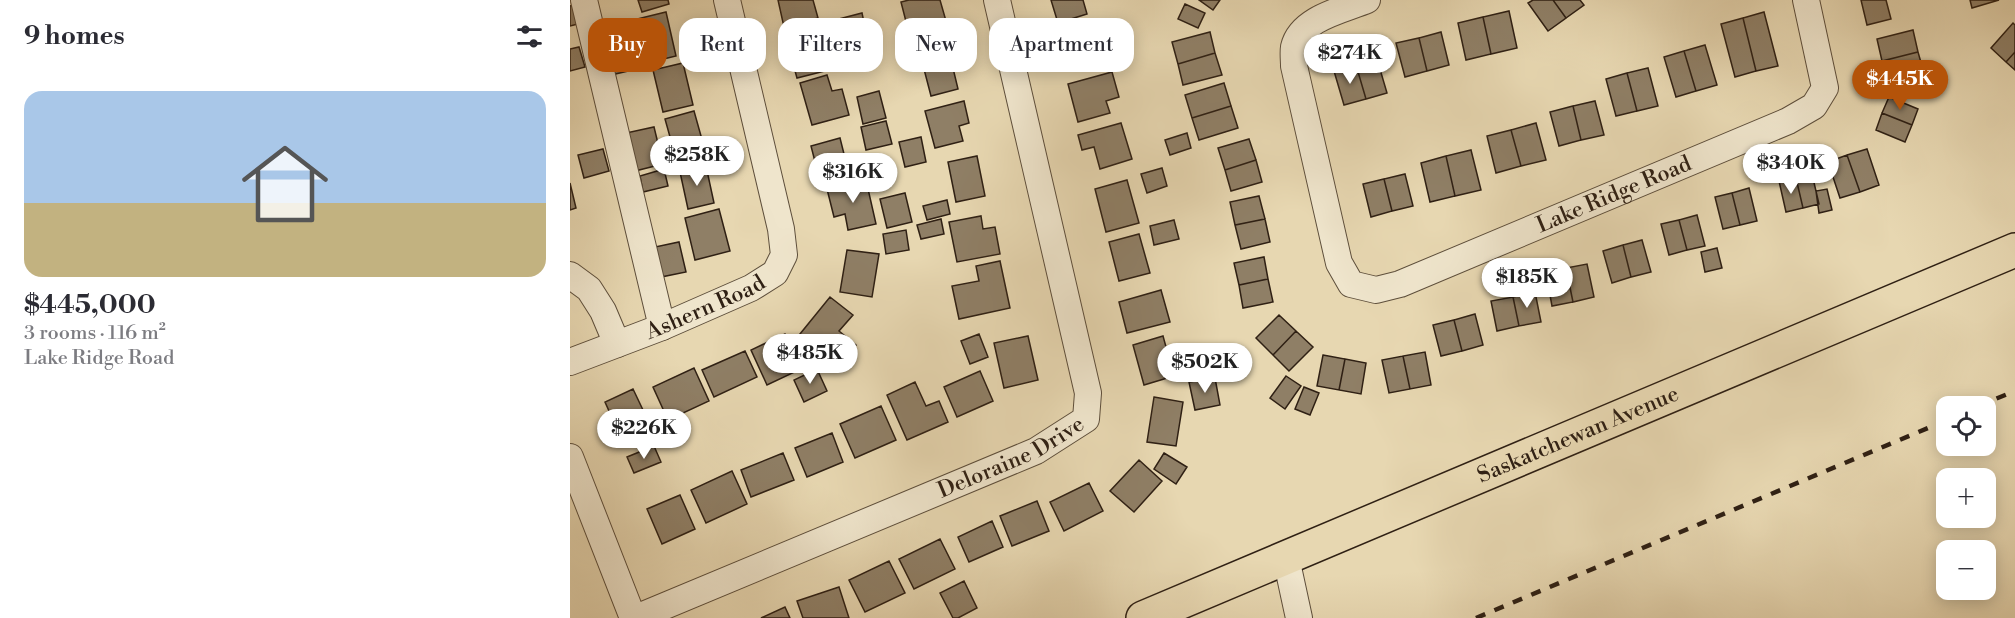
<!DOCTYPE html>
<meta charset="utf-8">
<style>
:root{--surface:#fff;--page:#f7f7f7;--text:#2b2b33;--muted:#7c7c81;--line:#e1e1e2;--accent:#b45309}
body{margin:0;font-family:"Libre Bodoni",serif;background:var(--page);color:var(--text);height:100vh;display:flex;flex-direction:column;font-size:22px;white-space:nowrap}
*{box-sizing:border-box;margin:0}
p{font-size:20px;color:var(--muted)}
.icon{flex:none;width:33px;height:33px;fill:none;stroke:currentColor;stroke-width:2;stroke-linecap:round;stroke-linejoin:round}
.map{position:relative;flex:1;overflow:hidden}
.panel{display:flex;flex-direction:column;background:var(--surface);width:570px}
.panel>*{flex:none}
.top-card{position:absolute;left:18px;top:18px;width:570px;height:54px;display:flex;gap:12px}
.controls{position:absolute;left:1366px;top:396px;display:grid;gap:12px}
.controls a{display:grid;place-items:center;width:60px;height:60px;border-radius:12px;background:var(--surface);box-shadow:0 3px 15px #0003;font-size:30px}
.price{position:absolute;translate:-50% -51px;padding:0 14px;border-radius:21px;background:#fff;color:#222;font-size:20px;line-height:39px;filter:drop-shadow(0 2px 3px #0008)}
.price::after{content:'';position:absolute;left:50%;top:36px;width:18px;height:14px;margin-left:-9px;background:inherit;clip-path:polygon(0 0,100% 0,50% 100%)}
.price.current{background:var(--accent);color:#fff}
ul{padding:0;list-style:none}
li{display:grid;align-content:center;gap:12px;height:318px;padding:0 24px}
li+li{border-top:2px solid var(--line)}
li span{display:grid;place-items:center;height:186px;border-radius:18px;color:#555}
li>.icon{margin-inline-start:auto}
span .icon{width:108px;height:108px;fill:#fffc;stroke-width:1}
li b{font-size:26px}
h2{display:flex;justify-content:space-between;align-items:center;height:72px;padding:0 24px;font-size:26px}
.tag{padding:0 21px;border-radius:18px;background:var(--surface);box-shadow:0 3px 15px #0003;font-size:21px;line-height:54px}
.tag.current{background:var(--accent);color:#fff}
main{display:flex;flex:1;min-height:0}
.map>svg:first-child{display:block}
.building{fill:#8f7f66;stroke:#2f2014;stroke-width:1.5}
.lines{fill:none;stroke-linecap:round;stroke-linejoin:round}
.minor-casing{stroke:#5d4e3b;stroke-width:28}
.major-casing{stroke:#2f2014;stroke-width:36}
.minor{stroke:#efe5cc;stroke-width:26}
.major{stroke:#e7d7b1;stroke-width:33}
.rail{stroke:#2f2014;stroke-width:4.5;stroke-dasharray:10 10;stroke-linecap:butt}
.labels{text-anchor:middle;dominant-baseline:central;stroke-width:4.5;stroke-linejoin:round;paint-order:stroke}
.street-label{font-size:22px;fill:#2f2014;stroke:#efe5cc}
</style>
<main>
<section class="panel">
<h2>9 homes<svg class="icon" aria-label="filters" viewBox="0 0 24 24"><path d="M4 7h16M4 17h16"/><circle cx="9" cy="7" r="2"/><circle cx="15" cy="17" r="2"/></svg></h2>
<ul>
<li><span style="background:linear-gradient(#a9c7e8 60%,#c2b280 0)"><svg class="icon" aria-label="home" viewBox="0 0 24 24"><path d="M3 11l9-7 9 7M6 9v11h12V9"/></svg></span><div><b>$445,000</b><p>3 rooms · 116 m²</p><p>Lake Ridge Road</p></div></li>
</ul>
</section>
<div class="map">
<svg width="1445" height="618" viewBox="0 0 1445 618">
<rect width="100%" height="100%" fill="#e7d7b1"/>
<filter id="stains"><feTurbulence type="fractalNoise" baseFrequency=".00333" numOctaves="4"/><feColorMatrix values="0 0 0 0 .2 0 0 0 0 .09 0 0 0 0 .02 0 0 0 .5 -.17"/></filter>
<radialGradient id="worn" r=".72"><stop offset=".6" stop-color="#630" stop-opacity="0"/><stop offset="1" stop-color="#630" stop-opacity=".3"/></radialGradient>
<path class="building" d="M 68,0 L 98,0 L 99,4 L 72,12 Z
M 208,0 L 243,0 L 248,18 L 214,27 Z
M 339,0 L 370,0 L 380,35 L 342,45 L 331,2 Z
M 481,0 L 513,0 L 517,14 L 488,23 Z
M 629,0 L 650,0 L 643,10 Z
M 963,0 L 983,0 L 996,18 L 978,31 L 958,3 Z
M 983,0 L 1010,0 L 1014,5 L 996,18 Z
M 1291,0 L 1316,0 L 1321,19 L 1297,25 Z
M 1400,0 L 1429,0 L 1402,8 Z
M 615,4 L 635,13 L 628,28 L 608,19 Z
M 3,5 L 8,24 L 0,26 L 0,6 Z
M 939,11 L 947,48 L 921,54 L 913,17 Z
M 96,12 L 106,56 L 77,63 L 67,19 Z
M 1194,12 L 1208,66 L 1186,71 L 1173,18 Z
M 292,13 L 296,32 L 266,40 L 261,21 Z
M 913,17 L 921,54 L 896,60 L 888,23 Z
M 1173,18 L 1186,71 L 1165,77 L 1151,24 Z
M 515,19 L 528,63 L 504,70 L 490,26 Z
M 1443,23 L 1445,25 L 1445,52 L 1436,62 L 1421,48 Z
M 1343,30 L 1348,52 L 1312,61 L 1307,39 Z
M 245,31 L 255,71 L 227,78 L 216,38 Z
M 640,32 L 645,53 L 608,64 L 602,42 Z
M 871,32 L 879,65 L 857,71 L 849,38 Z
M 849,38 L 857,71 L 835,77 L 826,43 Z
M 376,39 L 388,89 L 361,96 L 348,46 Z
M 61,44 L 67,69 L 41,75 L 35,51 Z
M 1135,45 L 1147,85 L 1126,91 L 1114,51 Z
M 9,47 L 15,67 L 0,71 L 0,49 Z
M 1114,51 L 1126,91 L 1106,97 L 1094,57 Z
M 1348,52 L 1354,73 L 1318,82 L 1312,61 Z
M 1445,52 L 1445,70 L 1436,62 Z
M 645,53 L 652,75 L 613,85 L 608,64 Z
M 807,59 L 817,93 L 796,99 L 786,65 Z
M 113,63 L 123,105 L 93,112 L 83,70 Z
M 786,65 L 796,99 L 774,105 L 764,71 Z
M 1078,68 L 1088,106 L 1067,111 L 1057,73 Z
M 542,72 L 549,97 L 536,101 L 540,113 L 508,122 L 498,84 Z
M 1057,73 L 1067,111 L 1046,116 L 1036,79 Z
M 257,75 L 262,91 L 272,89 L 279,115 L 242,125 L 230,83 Z
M 654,83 L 661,106 L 622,118 L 615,95 Z
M 309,91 L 316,118 L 293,124 L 287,97 Z
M 1319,97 L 1348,109 L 1342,125 L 1312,113 Z
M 394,101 L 399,123 L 389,126 L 393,141 L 365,148 L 355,111 Z
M 1025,101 L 1034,135 L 1011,140 L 1003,106 Z
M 661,106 L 668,128 L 629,140 L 622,118 Z
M 1003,106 L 1011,140 L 989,146 L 980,112 Z
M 124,111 L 138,161 L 109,169 L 95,119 Z
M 1312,113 L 1342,125 L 1335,142 L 1306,130 Z
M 316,121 L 322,144 L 296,150 L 291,127 Z
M 551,123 L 562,159 L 530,169 L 524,147 L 512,150 L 508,135 Z
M 966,123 L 976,160 L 951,166 L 941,130 Z
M 84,127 L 93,164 L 65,171 L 56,133 Z
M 941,130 L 951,166 L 926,173 L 917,136 Z
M 617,133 L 621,148 L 600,155 L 595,140 Z
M 351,137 L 356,162 L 335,167 L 329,142 Z
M 270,138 L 280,178 L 251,185 L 241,146 Z
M 679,139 L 686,160 L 655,170 L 648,148 Z
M 33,149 L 39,171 L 14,178 L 8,155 Z
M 1297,149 L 1309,185 L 1290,192 L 1277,155 Z
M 901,150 L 911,190 L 885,196 L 876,156 Z
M 1277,155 L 1290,192 L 1270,198 L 1258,162 Z
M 407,156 L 415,196 L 386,202 L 378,162 Z
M 876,156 L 885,196 L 860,202 L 851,163 Z
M 686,160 L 692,182 L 661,191 L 655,170 Z
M 136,166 L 144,203 L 118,209 L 110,172 Z
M 592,168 L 597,186 L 577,193 L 571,174 Z
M 94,169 L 98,186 L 73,192 L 70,176 Z
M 835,174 L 843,206 L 822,211 L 814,179 Z
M 1242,174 L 1249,204 L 1233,208 L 1226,178 Z
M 1226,178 L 1233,208 L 1216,212 L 1209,181 Z
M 814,179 L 822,211 L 801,217 L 793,184 Z
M 296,180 L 306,224 L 278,230 L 275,214 L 264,217 L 257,189 Z
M 557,180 L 569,223 L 536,232 L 525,189 Z
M 0,183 L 6,208 L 0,210 Z
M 1179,188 L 1187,221 L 1170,225 L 1162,193 Z
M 1257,189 L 1262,210 L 1249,213 L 1246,191 Z
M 335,193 L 342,222 L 317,228 L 310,199 Z
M 1162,193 L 1170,225 L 1153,229 L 1145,197 Z
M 689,196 L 695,219 L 665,225 L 660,202 Z
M 377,200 L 380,214 L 357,220 L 353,206 Z
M 149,209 L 160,251 L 125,260 L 115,218 Z
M 1127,215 L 1135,246 L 1117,250 L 1109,220 Z
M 411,216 L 413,229 L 425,227 L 430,254 L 387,262 L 379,222 Z
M 371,219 L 374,234 L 351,239 L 347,225 Z
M 695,219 L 700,242 L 671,249 L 665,225 Z
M 604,220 L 609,239 L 584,245 L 580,226 Z
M 1109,220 L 1117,250 L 1099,255 L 1091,224 Z
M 336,230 L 339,250 L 316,254 L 313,234 Z
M 569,234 L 580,273 L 549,281 L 539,242 Z
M 1072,240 L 1081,272 L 1061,277 L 1053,245 Z
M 109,242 L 116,272 L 91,277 L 85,247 Z
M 1053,245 L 1061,277 L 1042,283 L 1033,251 Z
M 1147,248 L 1152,268 L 1135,272 L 1131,252 Z
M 277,250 L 309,254 L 302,297 L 270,292 Z
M 694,257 L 698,279 L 669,285 L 664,263 Z
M 430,261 L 440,308 L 389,319 L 382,286 L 409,281 L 406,266 Z
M 1017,264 L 1024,297 L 1003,302 L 996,268 Z
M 996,268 L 1003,302 L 982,306 L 976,273 Z
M 698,279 L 703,302 L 673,308 L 669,285 Z
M 591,290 L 600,322 L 557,333 L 549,302 Z
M 965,292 L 971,322 L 949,326 L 943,297 Z
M 260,297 L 283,315 L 269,331 L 286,345 L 269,366 L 230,334 Z
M 943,297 L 949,326 L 927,331 L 921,301 Z
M 905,314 L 913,345 L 892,351 L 884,320 Z
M 709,315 L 726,331 L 703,355 L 686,338 Z
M 884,320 L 892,351 L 871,356 L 863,325 Z
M 726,331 L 743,347 L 719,371 L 703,355 Z
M 215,334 L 231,369 L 197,385 L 181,350 Z
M 409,334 L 418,357 L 400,364 L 391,341 Z
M 458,336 L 468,380 L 434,388 L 424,343 Z
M 593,336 L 604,376 L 574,385 L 563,345 Z
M 175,351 L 187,377 L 144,397 L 132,370 Z
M 855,352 L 861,385 L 840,389 L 833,356 Z
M 753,355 L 775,359 L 769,390 L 747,386 Z
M 833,356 L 840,389 L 819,393 L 812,360 Z
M 775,359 L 796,363 L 791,394 L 769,390 Z
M 124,368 L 139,401 L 98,420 L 83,387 Z
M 247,369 L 257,391 L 234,402 L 224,380 Z
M 410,371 L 423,401 L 387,417 L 374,387 Z
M 716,376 L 731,386 L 715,409 L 700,398 Z
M 645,378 L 650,405 L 625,410 L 619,382 Z
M 345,382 L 356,406 L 369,401 L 378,422 L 337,440 L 317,395 Z
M 734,387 L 749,393 L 740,415 L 725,409 Z
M 63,389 L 82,429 L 53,442 L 35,402 Z
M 584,397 L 613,402 L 606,446 L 577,442 Z
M 311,406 L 326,440 L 285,458 L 270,424 Z
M 262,433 L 273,462 L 237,477 L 225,448 Z
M 84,446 L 91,462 L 64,473 L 57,457 Z
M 213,453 L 224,480 L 181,497 L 171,470 Z
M 594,453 L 617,467 L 606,484 L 584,469 Z
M 569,460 L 592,481 L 564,512 L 540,491 Z
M 162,471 L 177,504 L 136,523 L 121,490 Z
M 519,483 L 533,511 L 494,531 L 480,502 Z
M 110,495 L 125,529 L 92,544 L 77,509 Z
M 467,501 L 479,531 L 442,546 L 430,516 Z
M 422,521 L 433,547 L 399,562 L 388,537 Z
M 370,539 L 385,569 L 344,589 L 329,559 Z
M 319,561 L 335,593 L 295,612 L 279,580 Z
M 394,581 L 407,608 L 388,618 L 383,618 L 370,593 Z
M 269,587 L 279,618 L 233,618 L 227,601 Z
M 215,607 L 220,618 L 191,618 Z"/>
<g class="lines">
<defs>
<g id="minor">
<path d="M 14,0 L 92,327"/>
<path id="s1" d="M 797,0 C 773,10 731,18 724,47 C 723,53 724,60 724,66 L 769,263 L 781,284 L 806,290 L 830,284 L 1218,121 L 1244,106 L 1255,88 L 1236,0"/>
<path d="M 0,275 L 19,289 L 33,311 L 47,344"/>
<path id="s2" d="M 0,362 L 92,327 L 181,288 L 205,273 L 214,255 L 211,229 L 157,0"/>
<path d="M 0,457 L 63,618"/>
<path d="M 716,558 L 729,618"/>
<path id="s3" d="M 66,618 L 466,451 L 516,419 L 518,393 L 427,0"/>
</g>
<g id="major">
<path id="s4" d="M 573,618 L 1445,250"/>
</g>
</defs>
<use href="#minor" class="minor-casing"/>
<use href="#major" class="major-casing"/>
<use href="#minor" class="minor"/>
<use href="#major" class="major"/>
<path class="rail" d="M 1408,406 L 1445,391
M 906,618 L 1377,420"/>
</g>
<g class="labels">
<g class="street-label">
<text stroke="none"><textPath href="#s1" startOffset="618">Lake Ridge Road</textPath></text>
<text stroke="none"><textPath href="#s2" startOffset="146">Ashern Road</textPath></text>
<text stroke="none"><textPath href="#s4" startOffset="472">Saskatchewan Avenue</textPath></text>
<text stroke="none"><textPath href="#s3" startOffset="408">Deloraine Drive</textPath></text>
</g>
</g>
<rect width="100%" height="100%" filter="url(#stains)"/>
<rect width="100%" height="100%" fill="url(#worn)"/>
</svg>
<div class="controls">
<a><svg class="icon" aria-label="locate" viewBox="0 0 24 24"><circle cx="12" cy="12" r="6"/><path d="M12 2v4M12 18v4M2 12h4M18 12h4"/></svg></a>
<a>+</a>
<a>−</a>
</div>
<b class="price" style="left:780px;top:85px">$274K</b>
<b class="price current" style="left:1330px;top:111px">$445K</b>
<b class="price" style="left:127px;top:187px">$258K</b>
<b class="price" style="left:1221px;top:195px">$340K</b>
<b class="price" style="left:283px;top:204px">$316K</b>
<b class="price" style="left:957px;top:309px">$185K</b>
<b class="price" style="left:240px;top:385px">$485K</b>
<b class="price" style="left:635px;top:394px">$502K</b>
<b class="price" style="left:74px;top:460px">$226K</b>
<div class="top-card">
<a class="tag current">Buy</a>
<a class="tag">Rent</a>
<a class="tag">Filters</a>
<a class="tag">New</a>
<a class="tag">Apartment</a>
</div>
</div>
</main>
